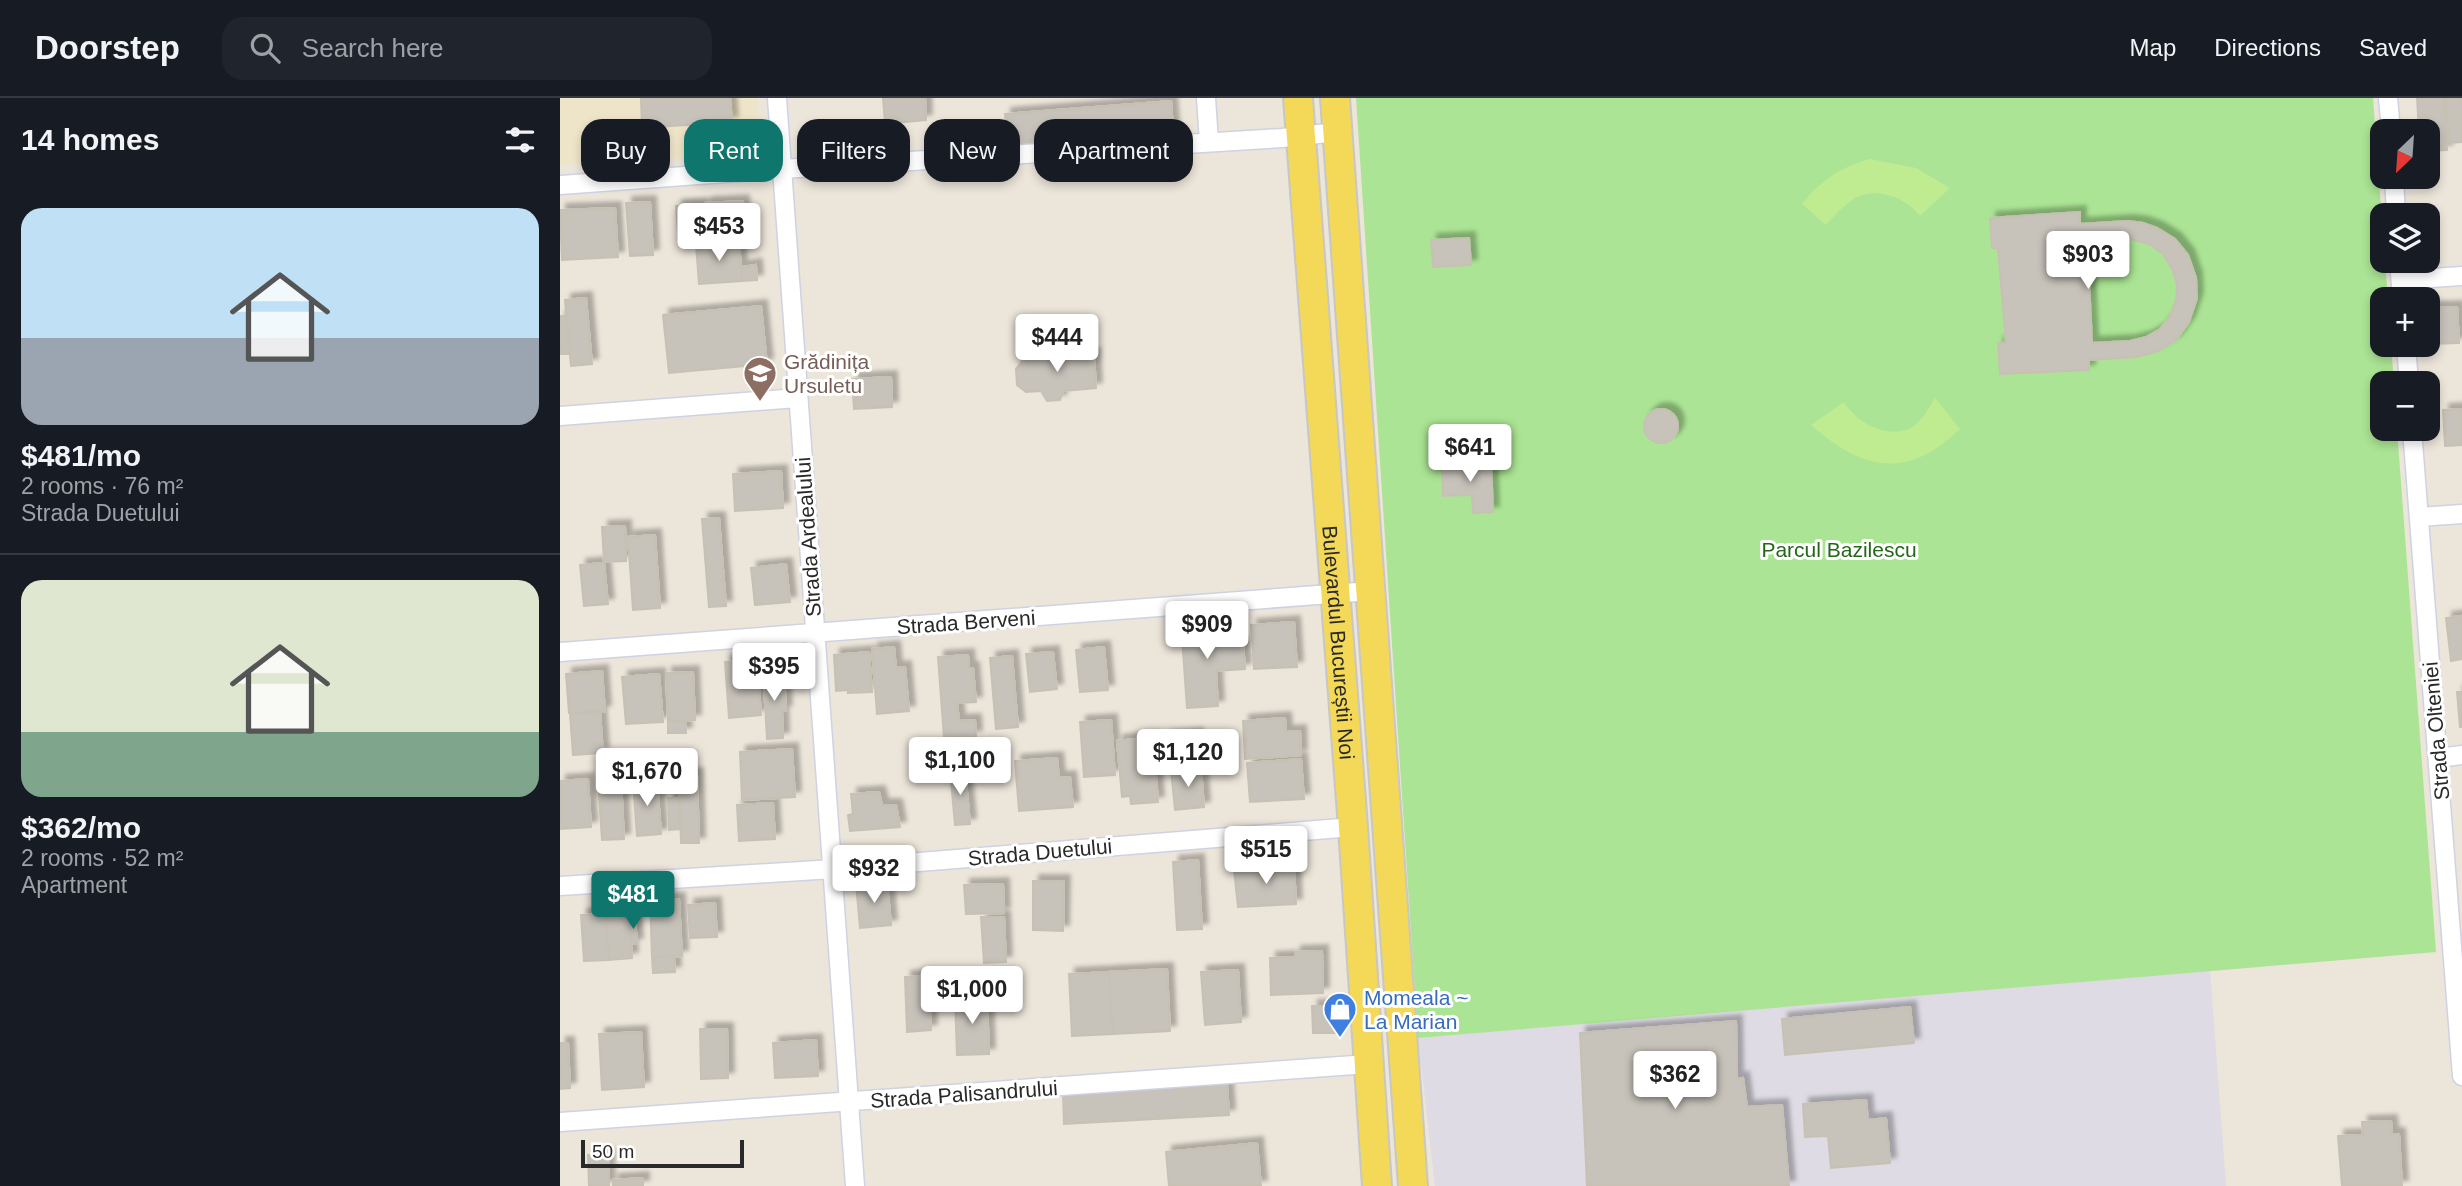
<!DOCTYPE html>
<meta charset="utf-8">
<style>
:root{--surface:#171b24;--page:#20242c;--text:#f1f3f6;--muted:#9ea1a6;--line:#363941;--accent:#0f766e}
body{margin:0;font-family:Arial,sans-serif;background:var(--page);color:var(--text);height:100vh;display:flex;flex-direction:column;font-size:26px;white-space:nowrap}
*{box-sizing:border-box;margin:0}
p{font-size:23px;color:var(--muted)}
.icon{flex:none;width:38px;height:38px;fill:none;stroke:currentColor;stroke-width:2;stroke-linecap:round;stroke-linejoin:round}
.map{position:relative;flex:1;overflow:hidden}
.drawer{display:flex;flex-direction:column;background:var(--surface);width:560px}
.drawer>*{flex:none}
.hud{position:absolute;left:21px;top:21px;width:665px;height:63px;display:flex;gap:14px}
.needle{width:46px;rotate:205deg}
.tools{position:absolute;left:1810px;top:21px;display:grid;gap:14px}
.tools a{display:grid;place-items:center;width:70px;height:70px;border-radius:14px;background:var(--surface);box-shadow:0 4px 10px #0003;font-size:35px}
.scale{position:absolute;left:21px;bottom:18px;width:163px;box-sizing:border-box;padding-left:7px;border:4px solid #292929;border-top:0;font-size:19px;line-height:24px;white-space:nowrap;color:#292929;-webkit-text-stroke:5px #fff;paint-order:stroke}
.price{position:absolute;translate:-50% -60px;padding:0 16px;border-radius:7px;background:#fff;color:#222;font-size:23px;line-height:46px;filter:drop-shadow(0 2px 4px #0008)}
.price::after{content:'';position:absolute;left:50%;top:42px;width:21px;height:16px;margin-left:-10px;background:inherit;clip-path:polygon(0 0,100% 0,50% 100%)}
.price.selected{background:var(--accent);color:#fff}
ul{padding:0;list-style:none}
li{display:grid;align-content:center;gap:14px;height:371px;padding:0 21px}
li+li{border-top:2px solid var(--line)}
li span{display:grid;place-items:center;height:217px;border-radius:21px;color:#555}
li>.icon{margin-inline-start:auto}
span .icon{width:126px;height:126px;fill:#fffc;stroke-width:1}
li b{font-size:30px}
h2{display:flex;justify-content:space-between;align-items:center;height:84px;padding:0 21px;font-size:30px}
.pill{padding:0 24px;border-radius:21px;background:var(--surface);box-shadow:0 4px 10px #0003;font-size:24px;line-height:63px}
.pill.selected{background:var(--accent);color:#fff}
header{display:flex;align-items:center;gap:42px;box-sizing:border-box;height:98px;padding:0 35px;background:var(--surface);border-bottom:2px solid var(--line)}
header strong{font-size:33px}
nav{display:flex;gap:38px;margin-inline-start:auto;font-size:24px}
.search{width:490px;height:63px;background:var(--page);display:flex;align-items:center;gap:18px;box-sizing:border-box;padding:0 24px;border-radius:21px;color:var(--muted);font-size:26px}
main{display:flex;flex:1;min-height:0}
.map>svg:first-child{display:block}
.industrial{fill:#dedbe4}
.education{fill:#eee4c8}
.green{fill:#abe494}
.pitch{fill:#bfec90}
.building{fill:#c7c2ba;stroke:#c7c1b4;stroke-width:2;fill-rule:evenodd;filter:url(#shadow)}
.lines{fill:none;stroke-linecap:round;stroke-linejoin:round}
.street-casing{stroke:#cfd2e2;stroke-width:21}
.primary-casing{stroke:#c7c7c7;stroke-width:32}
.street{stroke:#fff;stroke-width:18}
.primary{stroke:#f4d857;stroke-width:28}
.labels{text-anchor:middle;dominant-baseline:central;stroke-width:6;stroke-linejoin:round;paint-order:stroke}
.education-label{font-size:21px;fill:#785e54;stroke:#fff;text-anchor:start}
.street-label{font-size:21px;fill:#292929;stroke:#fff}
.park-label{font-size:21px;fill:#246718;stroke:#fff}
.shop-label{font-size:21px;fill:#366cbe;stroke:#fff;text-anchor:start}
</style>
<header>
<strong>Doorstep</strong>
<div class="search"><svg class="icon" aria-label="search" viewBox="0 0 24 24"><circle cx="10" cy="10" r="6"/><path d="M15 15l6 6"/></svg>Search here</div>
<nav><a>Map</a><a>Directions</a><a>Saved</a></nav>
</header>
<main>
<section class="drawer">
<h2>14 homes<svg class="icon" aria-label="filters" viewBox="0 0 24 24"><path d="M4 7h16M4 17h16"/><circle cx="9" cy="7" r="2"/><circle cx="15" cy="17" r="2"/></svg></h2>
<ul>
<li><span style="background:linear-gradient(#bfe0f5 60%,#9aa5b1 0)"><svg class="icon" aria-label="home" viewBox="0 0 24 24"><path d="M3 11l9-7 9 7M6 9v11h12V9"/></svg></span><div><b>$481/mo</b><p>2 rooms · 76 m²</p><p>Strada Duetului</p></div></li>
<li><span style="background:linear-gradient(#dfe7d0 70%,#7fa58c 0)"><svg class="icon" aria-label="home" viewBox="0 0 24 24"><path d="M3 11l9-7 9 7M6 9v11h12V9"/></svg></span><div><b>$362/mo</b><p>2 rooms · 52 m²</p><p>Apartment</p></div></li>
</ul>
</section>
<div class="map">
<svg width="1902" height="1088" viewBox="0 0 1902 1088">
<defs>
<filter id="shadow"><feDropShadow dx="6" dy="-6" stdDeviation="2" flood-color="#0004"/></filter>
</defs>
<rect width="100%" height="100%" fill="#ece5da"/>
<path class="industrial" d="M 1650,872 L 1666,1088 L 1229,1088 L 1187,1009 L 1183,981 L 1177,981 L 1175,923 L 1020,935 L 1027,1088 L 875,1088 L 858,940 Z"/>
<path class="education" d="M 0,0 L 198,0 L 200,56 L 0,67 Z"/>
<path class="green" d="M 796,0 L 1813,0 L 1822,124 L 1822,163 L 1825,163 L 1828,201 L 1822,201 L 1822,247 L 1831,247 L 1834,285 L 1822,285 L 1822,331 L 1837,331 L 1876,854 L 858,940 Z"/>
<path class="pitch" d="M 1310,61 L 1356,70 L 1390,90 L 1360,118 C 1347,100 1316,88 1295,100 C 1284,107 1274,118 1266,127 L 1242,106 C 1261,82 1281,69 1310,61 Z
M 1375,300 L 1400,331 C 1347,382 1303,373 1251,327 L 1284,304 C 1295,323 1323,339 1346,332 C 1360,327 1368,312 1375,300 Z"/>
<path class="building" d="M 81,0 L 170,0 L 172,24 L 82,30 Z
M 323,0 L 365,0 L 366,22 L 325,26 Z
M 1857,0 L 1883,0 L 1887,52 L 1867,53 L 1867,33 L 1859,33 Z
M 1886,0 L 1902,0 L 1902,44 L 1889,45 Z
M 611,3 L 614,42 L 448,55 L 445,16 Z
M 183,103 L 185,132 L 168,132 L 168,128 L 146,129 L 145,105 Z
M 90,104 L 93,157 L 70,158 L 66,105 Z
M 142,106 L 145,144 L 119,146 L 116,108 Z
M 55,110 L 58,159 L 2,162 L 0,112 Z
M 1520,114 L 1520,126 L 1568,123 L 1583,125 L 1597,130 L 1615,141 L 1628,157 L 1636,180 L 1637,200 L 1629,224 L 1616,242 L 1598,253 L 1577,259 L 1529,262 L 1529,272 L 1440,276 L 1438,245 L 1446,245 L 1438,150 L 1432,150 L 1430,120 ZM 1566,140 L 1589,146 L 1603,156 L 1612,171 L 1617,186 L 1616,202 L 1610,218 L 1600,231 L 1586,239 L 1570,243 L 1532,245 L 1527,142 Z
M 1520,114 L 1520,126 L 1568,123 L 1583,125 L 1597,130 L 1615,141 L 1628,157 L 1636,180 L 1637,200 L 1629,224 L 1616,242 L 1598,253 L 1577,259 L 1529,262 L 1529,272 L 1440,276 L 1438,245 L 1446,245 L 1438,150 L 1432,150 L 1430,120 Z
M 1520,114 L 1520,126 L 1568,123 L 1583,125 L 1597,130 L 1615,141 L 1628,157 L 1636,180 L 1637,200 L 1629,224 L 1616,242 L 1598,253 L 1577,259 L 1529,262 L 1529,272 L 1440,276 L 1438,245 L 1446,245 L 1438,150 L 1432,150 L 1430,120 Z
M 909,140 L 911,167 L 873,169 L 871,142 Z
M 179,144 L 182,183 L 139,186 L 136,147 Z
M 196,167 L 197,182 L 182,183 L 181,169 Z
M 26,200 L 32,266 L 11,268 L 5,202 Z
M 201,208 L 207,266 L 109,275 L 103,217 Z
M 1897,209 L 1899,245 L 1871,246 L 1869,210 Z
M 0,218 L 7,218 L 10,256 L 0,256 Z
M 497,251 L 503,259 L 534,256 L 536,290 L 503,293 L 500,302 L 487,303 L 481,293 L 466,294 L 457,287 L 456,271 L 462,263 L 479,261 L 483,252 Z
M 331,279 L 332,309 L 294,311 L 292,281 Z
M1084 328a17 17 0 1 1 34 0a17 17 0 1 1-34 0Z
M 1902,311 L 1902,347 L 1885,348 L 1883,312 Z
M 931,364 L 933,414 L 913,415 L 912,397 L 883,398 L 882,366 Z
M 221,373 L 223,410 L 175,413 L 173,376 Z
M 159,420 L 166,508 L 149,509 L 142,421 Z
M 65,428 L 66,463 L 44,464 L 42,429 Z
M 95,437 L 100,510 L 73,512 L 68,439 Z
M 44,465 L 48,506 L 24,508 L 20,467 Z
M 226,466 L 230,504 L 195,507 L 191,470 Z
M 1902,518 L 1902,561 L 1891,563 L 1886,520 Z
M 662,522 L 664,546 L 683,545 L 685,571 L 656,573 L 658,608 L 627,610 L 621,525 Z
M 734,524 L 737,569 L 694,571 L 691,527 Z
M 334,549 L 336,570 L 345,569 L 349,613 L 317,616 L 312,551 Z
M 544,549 L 548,592 L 520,594 L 516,552 Z
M 309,554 L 312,594 L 288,595 L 288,592 L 276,593 L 274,557 Z
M 493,554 L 497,591 L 470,594 L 466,556 Z
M 408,557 L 409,570 L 413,570 L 416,604 L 397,605 L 399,623 L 415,622 L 416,638 L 384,640 L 378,559 Z
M 452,558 L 458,629 L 436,631 L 430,560 Z
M 197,562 L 201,617 L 169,620 L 165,564 Z
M 219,569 L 221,592 L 225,592 L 226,613 L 222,613 L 223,640 L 207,641 L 203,570 Z
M 42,573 L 45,613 L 9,615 L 6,576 Z
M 133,574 L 135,622 L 108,623 L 106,575 Z
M 99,576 L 103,624 L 66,626 L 62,579 Z
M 1897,594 L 1902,594 L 1902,629 L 1900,629 Z
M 40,614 L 43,655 L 13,657 L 10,616 Z
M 725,620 L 726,634 L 740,633 L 741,657 L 685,661 L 683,623 Z
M 551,622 L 555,677 L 524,679 L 520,624 Z
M 108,623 L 125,623 L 126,635 L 108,635 Z
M 637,636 L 639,659 L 606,662 L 604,639 Z
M 593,639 L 598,704 L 571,706 L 570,698 L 562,699 L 557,643 Z
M 232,651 L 235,699 L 182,702 L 180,654 Z
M 497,660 L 499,680 L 510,679 L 513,709 L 459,713 L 455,663 Z
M 741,661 L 744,701 L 690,704 L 687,665 Z
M 641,670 L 644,709 L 615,712 L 611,672 Z
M 405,671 L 410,726 L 395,727 L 390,672 Z
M 119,676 L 137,676 L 139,745 L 121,745 Z
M 61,680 L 64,741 L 42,742 L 38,682 Z
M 28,681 L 31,729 L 0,731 L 0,683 Z
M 97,682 L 101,736 L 77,738 L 73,684 Z
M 319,694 L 322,707 L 336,707 L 340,729 L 290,733 L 288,717 L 293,716 L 291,696 Z
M 108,700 L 119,700 L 120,731 L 109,732 Z
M 213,705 L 215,741 L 179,743 L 177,707 Z
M 638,762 L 642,831 L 617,832 L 613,764 Z
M 734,767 L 736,806 L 678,809 L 674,772 Z
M 327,783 L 331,827 L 300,830 L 296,786 Z
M 473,783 L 504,783 L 503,833 L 473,832 Z
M 443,786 L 444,815 L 406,816 L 404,787 Z
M 119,801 L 122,858 L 92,859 L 90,802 Z
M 155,805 L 157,839 L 130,840 L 128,807 Z
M 69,814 L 72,860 L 49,862 L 46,816 Z
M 46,816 L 49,862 L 24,863 L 21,817 Z
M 421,819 L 444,819 L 446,864 L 424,865 Z
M 69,820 L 75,820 L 77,846 L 71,846 Z
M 762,853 L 763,895 L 711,897 L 710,860 L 735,859 L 735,854 Z
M 114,858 L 115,874 L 93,875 L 92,859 Z
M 607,871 L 610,933 L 553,936 L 549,874 Z
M 678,872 L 681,924 L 645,927 L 641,874 Z
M 549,874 L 553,936 L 512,938 L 509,876 Z
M 369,878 L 371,932 L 347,934 L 345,879 Z
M 427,900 L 429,956 L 397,957 L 395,901 Z
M 752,908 L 774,908 L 775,935 L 753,935 Z
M 1350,909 L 1354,945 L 1225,957 L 1222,921 Z
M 1176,923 L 1177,981 L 1183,980 L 1187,1009 L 1222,1007 L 1229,1088 L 1027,1088 L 1020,935 Z
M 140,931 L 167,931 L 168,980 L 141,981 Z
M 81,934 L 84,989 L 42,992 L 39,936 Z
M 256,942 L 258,978 L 215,980 L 213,945 Z
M 0,945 L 8,945 L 10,990 L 0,991 Z
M 667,986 L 669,1017 L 504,1026 L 503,995 Z
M 1306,1002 L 1308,1022 L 1326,1020 L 1330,1065 L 1271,1070 L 1268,1038 L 1245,1039 L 1243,1006 Z
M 1831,1023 L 1832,1036 L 1839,1036 L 1842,1088 L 1782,1088 L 1778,1038 L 1803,1037 L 1802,1024 Z
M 697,1045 L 701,1088 L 609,1088 L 606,1054 Z
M 48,1056 L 49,1088 L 29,1088 L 28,1057 Z
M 83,1080 L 83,1088 L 53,1088 L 53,1082 Z"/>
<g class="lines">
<defs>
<path id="street" d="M 217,0 L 295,1088
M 646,0 L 649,44
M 1828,0 L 1831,33
M 1834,79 L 1836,117
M 0,87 L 222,71 L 722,40 L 777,34
M 1839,163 L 1842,201
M 1841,182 L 1902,178
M 1846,247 L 1849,285
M 0,318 L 237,300
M 1852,331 L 1902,978
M 1859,419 L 1902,416
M 0,554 L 811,493
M 1879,660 L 1902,657
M 0,788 L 273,771 L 793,729
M 0,1024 L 809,966"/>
<g id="primary">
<path id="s1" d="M 738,0 L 793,729 L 817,1088"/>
<path d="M 775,0 L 853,1088"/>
</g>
</defs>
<use href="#street" class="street-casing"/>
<use href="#primary" class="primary-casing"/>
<use href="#street" class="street"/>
<use href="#primary" class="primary"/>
</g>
<defs>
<symbol id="school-pin" viewBox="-11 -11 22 30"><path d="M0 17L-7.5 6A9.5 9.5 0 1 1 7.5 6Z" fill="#8d6e63" stroke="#fff"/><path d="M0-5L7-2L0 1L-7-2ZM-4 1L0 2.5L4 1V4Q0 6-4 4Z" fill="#fff"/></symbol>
<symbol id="shop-pin" viewBox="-11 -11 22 30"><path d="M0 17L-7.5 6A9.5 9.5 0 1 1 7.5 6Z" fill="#3f7fe0" stroke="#fff"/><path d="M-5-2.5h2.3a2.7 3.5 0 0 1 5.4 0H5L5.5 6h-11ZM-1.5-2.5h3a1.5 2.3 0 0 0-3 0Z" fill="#fff"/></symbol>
</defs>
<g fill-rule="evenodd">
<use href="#school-pin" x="181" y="256" width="38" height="52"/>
<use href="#shop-pin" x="761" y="892" width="38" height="52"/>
</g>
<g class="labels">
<g class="education-label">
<text x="224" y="263">Grădinița<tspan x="224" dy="24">Ursuletu</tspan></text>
</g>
<g class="street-label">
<text transform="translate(248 439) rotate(-94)">Strada Ardealului</text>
<text transform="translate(406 524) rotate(-4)">Strada Berveni</text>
<text stroke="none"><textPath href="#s1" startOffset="546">Bulevardul Bucureștii Noi</textPath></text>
<text transform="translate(1876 633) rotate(-95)">Strada Olteniei</text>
<text transform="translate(480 754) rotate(-5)">Strada Duetului</text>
<text transform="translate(404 996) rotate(-4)">Strada Palisandrului</text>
</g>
<g class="park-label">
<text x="1279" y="451">Parcul Bazilescu</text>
</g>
<g class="shop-label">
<text x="804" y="899">Momeala ~<tspan x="804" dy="24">La Marian</tspan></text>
</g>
</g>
</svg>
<div class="tools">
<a><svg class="needle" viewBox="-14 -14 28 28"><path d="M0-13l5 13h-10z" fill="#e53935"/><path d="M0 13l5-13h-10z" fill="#9ea1a6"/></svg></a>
<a><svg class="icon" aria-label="layers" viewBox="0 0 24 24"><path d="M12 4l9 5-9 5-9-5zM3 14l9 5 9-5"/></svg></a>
<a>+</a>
<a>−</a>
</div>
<div class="scale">50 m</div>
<b class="price" style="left:159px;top:165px">$453</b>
<b class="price" style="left:1528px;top:193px">$903</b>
<b class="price" style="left:497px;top:276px">$444</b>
<b class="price" style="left:910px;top:386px">$641</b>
<b class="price" style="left:647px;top:563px">$909</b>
<b class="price" style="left:214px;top:605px">$395</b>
<b class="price" style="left:628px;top:691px">$1,120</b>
<b class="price" style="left:400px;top:699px">$1,100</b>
<b class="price" style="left:87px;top:710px">$1,670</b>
<b class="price" style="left:706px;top:788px">$515</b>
<b class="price" style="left:314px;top:807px">$932</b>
<b class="price selected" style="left:73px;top:833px">$481</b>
<b class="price" style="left:412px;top:928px">$1,000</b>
<b class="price" style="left:1115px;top:1013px">$362</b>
<div class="hud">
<a class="pill">Buy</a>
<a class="pill selected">Rent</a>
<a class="pill">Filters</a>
<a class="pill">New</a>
<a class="pill">Apartment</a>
</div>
</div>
</main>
